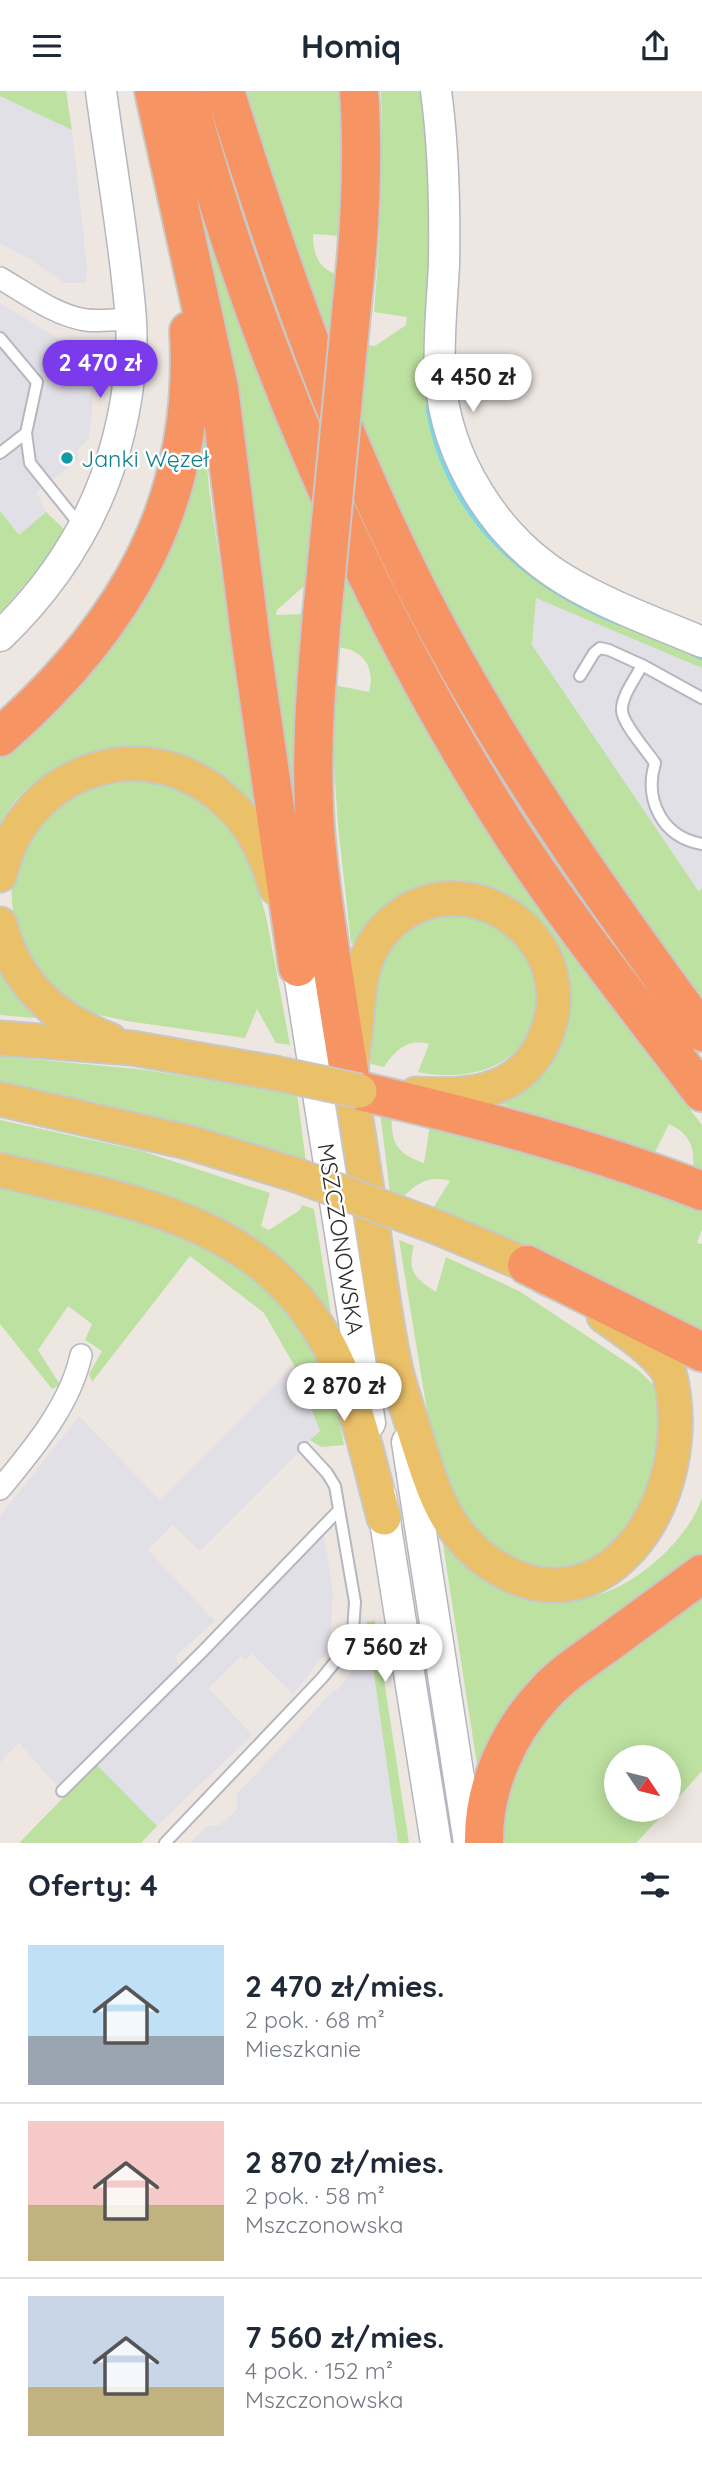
<!DOCTYPE html>
<html lang="pl">
<meta charset="utf-8">
<style>
:root{--surface:#fff;--page:#f6f6f7;--text:#1f2937;--muted:#747a83;--line:#e0e1e3;--accent:#7c3aed}
body{margin:0;font-family:Quicksand,sans-serif;background:var(--page);color:var(--text);height:100vh;display:flex;flex-direction:column;font-size:26px;white-space:nowrap}
*{box-sizing:border-box;margin:0}
p{font-size:23px;color:var(--muted)}
.icon{flex:none;width:38px;height:38px;fill:none;stroke:currentColor;stroke-width:2;stroke-linecap:round;stroke-linejoin:round}
.map{position:relative;height:1752px;overflow:hidden}
.details{display:flex;flex-direction:column;background:var(--surface);flex:1}
.details>*{flex:none}
.needle{width:46px;rotate:125deg}
.buttons{position:absolute;left:604px;top:1654px;display:grid;gap:14px}
.buttons a{display:grid;place-items:center;width:77px;height:77px;border-radius:50%;background:var(--surface);box-shadow:0 4px 18px #0003;font-size:35px}
.price{position:absolute;translate:-50% -60px;padding:0 16px;border-radius:24px;background:#fff;color:#222;font-size:23px;line-height:46px;filter:drop-shadow(0 2px 4px #0008)}
.price::after{content:'';position:absolute;left:50%;top:42px;width:21px;height:16px;margin-left:-10px;background:inherit;clip-path:polygon(0 0,100% 0,50% 100%)}
.price.current{background:var(--accent);color:#fff}
ul{padding:0;list-style:none}
li{display:flex;align-items:center;gap:21px;height:175px;padding:0 28px}
li+li{border-top:2px solid var(--line)}
li span{display:grid;place-items:center;flex:none;width:196px;height:140px;border-radius:0px;color:#555}
li>.icon{margin-inline-start:auto}
span .icon{width:84px;height:84px;fill:#fffc;stroke-width:1}
li b{font-size:30px}
h2{display:flex;justify-content:space-between;align-items:center;height:84px;padding:0 28px;font-size:30px}
header{display:flex;justify-content:space-between;align-items:center;height:91px;padding:0 28px;background:var(--surface);font-size:32px;font-weight:700}
.map>svg:first-child{display:block}
.industrial{fill:#e2e0e7}
.green{fill:#bde1a0}
.lines{fill:none;stroke-linecap:round;stroke-linejoin:round}
.stream{stroke:#7ad7e9;stroke-width:5}
.lane-casing{stroke:#b4b7bf;stroke-width:14}
.street-casing{stroke:#b4b7bf;stroke-width:24}
.secondary-casing{stroke:#b4b7bf;stroke-width:33}
.primary-casing{stroke:#c8c8c8;stroke-width:37}
.highway-casing{stroke:#c8c8c8;stroke-width:42}
.lane{stroke:#fff;stroke-width:10}
.street{stroke:#fff;stroke-width:21}
.secondary{stroke:#fff;stroke-width:30}
.primary{stroke:#eac069;stroke-width:33}
.highway{stroke:#f69463;stroke-width:38}
.primary-bridge-casing{stroke:#c8c8c8;stroke-width:37;stroke-linecap:butt}
.highway-bridge-casing{stroke:#c8c8c8;stroke-width:42;stroke-linecap:butt}
.primary-bridge{stroke:#eac069;stroke-width:33}
.highway-bridge{stroke:#f69463;stroke-width:38}
.culture-dot{fill:#0f9aa8;stroke:#fff;stroke-width:2.5}
.labels{text-anchor:middle;dominant-baseline:central;stroke-width:5;stroke-linejoin:round;paint-order:stroke}
.culture-label{font-size:23px;fill:#0d838f;stroke:#fff;text-anchor:start}
.street-label{font-size:23px;fill:#2d2d2d;stroke:#fff}
</style>
<header><svg class="icon" aria-label="menu" viewBox="0 0 24 24"><path d="M4 6h16M4 12h16M4 18h16"/></svg>Homiq<svg class="icon" aria-label="share" viewBox="0 0 24 24"><path d="M12 15V3M7 8l5-5 5 5M5 13v7h14v-7"/></svg></header>
<div class="map">
<svg width="702" height="1752" viewBox="0 0 702 1752">
<rect width="100%" height="100%" fill="#eee7e1"/>
<path class="industrial" d="M 0,5 L 72,39 L 87,176 L 86,192 L 64,192 L 31,169 L 0,152 Z
M 0,212 L 97,271 L 89,347 L 77,359 L 78,369 L 37,401 L 46,421 L 19,444 L 0,420 Z
M 536,506 L 702,577 L 702,797 L 699,802 L 532,554 Z
M 294,1274 L 320,1340 L 200,1460 L 173,1434 L 148,1459 L 215,1530 L 176,1565 L 178,1575 L 64,1690 L 56,1694 L 19,1652 L 0,1672 L 0,1425 L 79,1325 L 160,1409 Z
M 324,1444 L 333,1501 L 330,1557 L 293,1603 L 252,1563 L 245,1569 L 241,1565 L 209,1597 L 252,1644 L 157,1735 L 96,1673 Z
M 367,1562 L 374,1583 L 398,1752 L 190,1752 L 207,1735 L 220,1734 L 237,1718 L 236,1704 L 333,1600 L 337,1599 Z"/>
<path class="green" d="M 0,0 L 66,0 L 72,39 L 0,5 Z
M 247,0 L 345,0 L 342,145 L 313,143 C 313,165 319,178 340,185 L 333,261 L 275,94 Z
M 381,0 L 424,0 L 429,31 L 430,229 L 481,425 L 702,561 L 702,577 L 536,507 L 532,554 L 699,801 L 702,797 L 702,913 L 538,678 L 455,533 L 359,332 L 367,254 L 375,255 L 406,234 L 407,226 L 374,221 C 380,147 384,74 381,0 Z
M 207,142 L 318,415 L 310,496 L 303,496 L 277,519 L 276,524 L 304,523 L 300,765 L 222,218 Z
M 202,319 L 209,398 L 256,720 C 235,697 213,677 183,666 C 167,660 151,660 135,660 C 81,661 25,681 0,734 L 0,664 L 67,603 Z
M 0,420 L 19,444 L 46,421 L 64,438 L 43,473 L 0,522 Z
M 344,481 L 439,659 L 599,901 L 702,1034 L 702,1078 L 693,1075 C 695,1054 688,1042 669,1033 L 655,1061 L 489,1009 L 526,987 L 549,845 C 544,838 539,829 533,823 C 495,786 428,781 387,815 C 374,826 366,840 357,853 L 351,852 L 338,735 L 334,673 L 334,594 L 369,601 C 376,575 362,558 337,556 Z
M 125,685 L 156,689 L 207,710 L 242,752 L 256,787 L 267,830 L 290,954 L 276,952 L 257,918 L 245,947 L 127,930 L 90,922 L 73,914 L 31,878 L 14,843 L 11,791 L 34,736 L 73,701 Z
M 442,820 L 504,833 C 513,845 534,869 539,882 C 541,889 538,901 537,909 C 533,973 474,993 418,981 L 429,953 C 408,947 395,959 384,976 L 371,973 L 370,904 L 380,870 L 406,838 Z
M 0,878 L 14,899 L 37,924 L 34,927 L 0,924 Z
M 0,965 L 146,979 L 297,1003 L 306,1071 L 213,1042 L 92,1010 L 0,994 Z
M 380,1021 L 392,1024 C 390,1052 398,1063 424,1072 L 430,1034 L 603,1082 L 702,1119 L 702,1138 L 697,1152 L 702,1153 L 702,1242 C 615,1195 526,1154 433,1117 L 450,1090 C 429,1084 417,1092 403,1106 L 390,1102 Z
M 0,1029 L 142,1060 L 270,1102 L 261,1135 L 269,1139 L 300,1119 L 302,1114 L 314,1118 L 333,1235 L 298,1191 L 0,1068 Z
M 0,1091 L 133,1124 L 229,1167 L 272,1203 L 306,1250 L 321,1279 L 338,1323 L 344,1354 L 321,1356 L 310,1349 L 320,1340 L 294,1274 L 264,1222 L 190,1165 L 92,1291 L 89,1283 L 102,1260 L 85,1249 L 92,1233 L 68,1215 L 38,1259 L 59,1292 L 58,1295 L 52,1298 L 0,1233 Z
M 399,1149 L 414,1155 C 407,1181 415,1187 436,1201 L 446,1166 L 519,1200 L 638,1279 L 658,1298 L 675,1324 L 626,1460 L 549,1482 L 503,1467 L 454,1419 L 430,1338 Z
M 702,1407 L 702,1466 L 480,1693 L 442,1447 C 472,1462 503,1477 534,1492 C 543,1496 557,1506 567,1507 C 619,1513 687,1453 702,1407 Z
M 702,1495 L 702,1680 L 669,1717 L 668,1666 L 616,1666 L 616,1718 L 667,1719 L 636,1752 L 503,1752 L 500,1711 L 536,1628 Z
M 375,1530 L 409,1752 L 398,1752 L 374,1583 L 367,1562 L 367,1531 Z
M 96,1673 L 157,1735 L 141,1752 L 19,1752 Z"/>
<g class="lines">
<path class="stream" d="M 428,317 C 446,424 522,493 618,532
M 692,562 L 702,567"/>
<defs>
<path id="lane" d="M 0,247 L 37,291 L 26,342 L 30,372 L 75,428 L 85,429
M 0,362 L 26,342
M 580,585 L 594,562 L 600,557 L 609,559 L 642,574
M 702,607 L 642,574 C 636,587 621,605 622,620 C 623,633 647,660 655,672 C 644,709 662,746 702,753
M 62,1700 L 203,1560 L 338,1420
M 165,1752 L 322,1587 L 348,1555 L 353,1540 L 355,1511 L 335,1395 L 327,1382 L 304,1357"/>
<path id="street" d="M 0,187 C 26,202 56,225 86,229 C 100,231 116,228 131,228
M 0,1398 C 32,1359 70,1315 81,1264"/>
<path id="secondary" d="M 436,0 C 444,58 445,116 444,174 C 442,212 438,248 440,286 C 446,368 496,448 567,490 C 609,515 657,532 702,551
M 0,545 C 80,468 124,375 131,264 C 133,235 129,207 126,179 C 119,119 109,60 101,0
M 298,876 L 370,1332
M 407,1351 L 469,1752
M 381,1405 L 436,1752"/>
<path id="primary" d="M 0,784 C 23,677 149,635 229,713 C 254,736 266,765 276,797
M 0,833 C 15,892 54,928 110,949
M 0,947 L 132,957 L 275,982
M 416,1003 C 463,1006 514,1004 540,957 C 596,854 466,760 389,834 C 360,861 359,898 356,935 C 354,953 351,971 351,989 C 351,1002 354,1015 356,1028 C 360,1054 364,1079 368,1105 C 377,1161 383,1219 395,1275 C 400,1297 408,1320 415,1342 C 429,1386 441,1433 479,1464 C 599,1560 702,1408 669,1281 C 653,1258 627,1241 604,1225
M 0,1008 L 191,1052 L 293,1083
M 0,1079 C 127,1110 262,1127 329,1255 C 355,1303 370,1374 384,1427
M 439,1137 L 527,1174 L 548,1188"/>
<path id="highway" d="M 154,0 L 219,297 L 251,551 L 298,876
M 186,0 C 252,248 359,497 494,715 C 556,815 631,908 702,1001
M 225,0 C 286,195 354,390 454,568 C 527,699 614,821 702,941
M 352,213 C 360,141 364,72 359,0
M 322,524 C 315,603 309,681 317,760 C 325,838 339,916 351,993
M 0,646 C 126,536 199,411 189,240
M 360,1000 C 475,1027 592,1057 702,1100
M 527,1174 L 702,1261
M 484,1752 C 483,1697 507,1642 545,1602 C 565,1580 592,1564 616,1546 C 645,1525 673,1504 702,1483"/>
</defs>
<use href="#lane" class="lane-casing"/>
<use href="#street" class="street-casing"/>
<use href="#secondary" class="secondary-casing"/>
<use href="#primary" class="primary-casing"/>
<use href="#highway" class="highway-casing"/>
<use href="#lane" class="lane"/>
<use href="#street" class="street"/>
<use href="#secondary" class="secondary"/>
<use href="#primary" class="primary"/>
<use href="#highway" class="highway"/>
<defs>
<path id="primary-bridge" d="M 275,982 L 360,1000
M 293,1083 L 439,1137"/>
<path id="highway-bridge" d="M 322,524 L 352,213"/>
</defs>
<use href="#primary-bridge" class="primary-bridge-casing"/>
<use href="#highway-bridge" class="highway-bridge-casing"/>
<use href="#primary-bridge" class="primary-bridge"/>
<use href="#highway-bridge" class="highway-bridge"/>
</g>
<circle class="culture-dot" cx="67" cy="367" r="7"/>
<g class="labels">
<g class="culture-label">
<text x="81" y="367">Janki Węzeł</text>
</g>
<g class="street-label">
<text transform="translate(341 1148) rotate(81)">MSZCZONOWSKA</text>
</g>
</g>
</svg>
<div class="buttons">
<a><svg class="needle" viewBox="-14 -14 28 28"><path d="M0-13l5 13h-10z" fill="#e53935"/><path d="M0 13l5-13h-10z" fill="#747a83"/></svg></a>
</div>
<b class="price current" style="left:100px;top:309px">2 470 zł</b>
<b class="price" style="left:473px;top:323px">4 450 zł</b>
<b class="price" style="left:344px;top:1332px">2 870 zł</b>
<b class="price" style="left:385px;top:1593px">7 560 zł</b>
</div>
<section class="details">
<h2>Oferty: 4<svg class="icon" aria-label="filters" viewBox="0 0 24 24"><path d="M4 7h16M4 17h16"/><circle cx="9" cy="7" r="2"/><circle cx="15" cy="17" r="2"/></svg></h2>
<ul>
<li><span style="background:linear-gradient(#bfe0f5 65%,#9aa5b1 0)"><svg class="icon" aria-label="home" viewBox="0 0 24 24"><path d="M3 11l9-7 9 7M6 9v11h12V9"/></svg></span><div><b>2 470 zł/mies.</b><p>2 pok. · 68 m²</p><p>Mieszkanie</p></div></li>
<li><span style="background:linear-gradient(#f6c9c9 60%,#c2b280 0)"><svg class="icon" aria-label="home" viewBox="0 0 24 24"><path d="M3 11l9-7 9 7M6 9v11h12V9"/></svg></span><div><b>2 870 zł/mies.</b><p>2 pok. · 58 m²</p><p>Mszczonowska</p></div></li>
<li><span style="background:linear-gradient(#c9d6e8 65%,#c2b280 0)"><svg class="icon" aria-label="home" viewBox="0 0 24 24"><path d="M3 11l9-7 9 7M6 9v11h12V9"/></svg></span><div><b>7 560 zł/mies.</b><p>4 pok. · 152 m²</p><p>Mszczonowska</p></div></li>
</ul>
</section>
